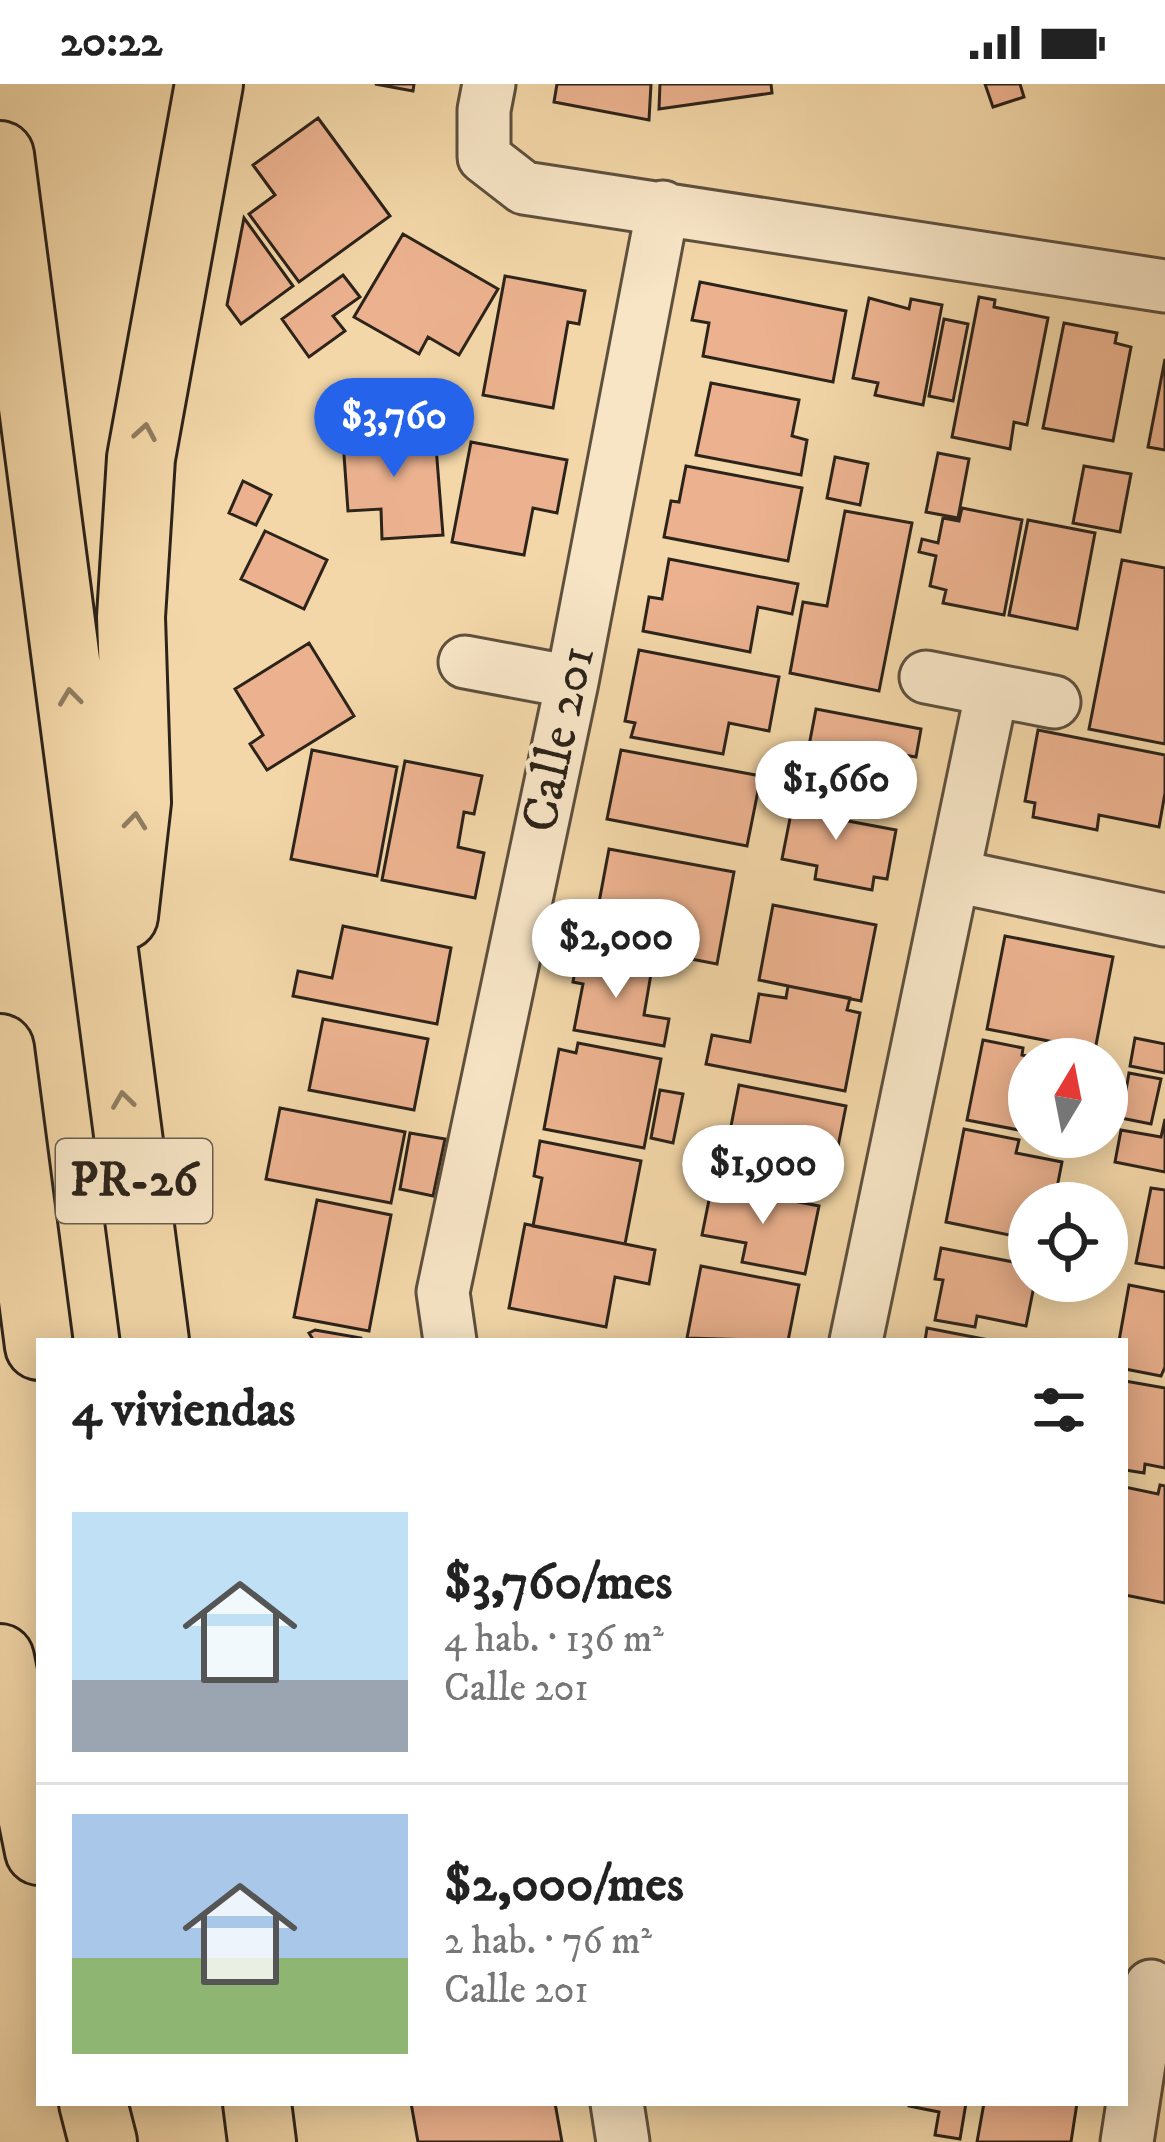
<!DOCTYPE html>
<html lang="es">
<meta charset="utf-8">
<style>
:root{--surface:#fff;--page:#f2f2f2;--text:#222;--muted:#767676;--line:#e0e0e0;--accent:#2563eb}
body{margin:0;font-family:"IM FELL DW Pica",serif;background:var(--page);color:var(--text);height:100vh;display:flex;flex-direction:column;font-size:45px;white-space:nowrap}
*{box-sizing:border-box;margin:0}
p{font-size:39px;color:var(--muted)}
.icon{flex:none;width:66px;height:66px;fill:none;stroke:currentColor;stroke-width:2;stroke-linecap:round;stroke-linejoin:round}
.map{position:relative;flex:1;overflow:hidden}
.details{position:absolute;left:36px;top:1254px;width:1092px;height:768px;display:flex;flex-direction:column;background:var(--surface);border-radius:0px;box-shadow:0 6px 30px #0003}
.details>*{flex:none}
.needle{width:78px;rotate:10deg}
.controls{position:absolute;left:1008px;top:954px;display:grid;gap:24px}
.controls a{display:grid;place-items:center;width:120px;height:120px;border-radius:50%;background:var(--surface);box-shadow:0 6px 30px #0003;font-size:60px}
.price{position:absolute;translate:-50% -102px;padding:0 27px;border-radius:42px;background:#fff;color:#222;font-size:39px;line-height:78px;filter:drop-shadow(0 3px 6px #0008)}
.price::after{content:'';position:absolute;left:50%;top:72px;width:36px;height:27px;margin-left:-18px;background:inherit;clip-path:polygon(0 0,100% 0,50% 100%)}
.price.selected{background:var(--accent);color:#fff}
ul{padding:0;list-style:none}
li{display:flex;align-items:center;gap:36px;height:300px;padding:0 36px}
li+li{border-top:3px solid var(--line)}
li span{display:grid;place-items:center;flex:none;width:336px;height:240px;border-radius:0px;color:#555}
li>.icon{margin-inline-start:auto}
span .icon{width:144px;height:144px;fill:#fffc;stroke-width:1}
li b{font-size:51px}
h2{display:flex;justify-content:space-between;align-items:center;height:144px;padding:0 36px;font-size:51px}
.status{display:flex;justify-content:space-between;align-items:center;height:84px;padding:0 60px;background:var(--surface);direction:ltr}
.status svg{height:33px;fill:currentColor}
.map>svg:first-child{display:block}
.building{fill:#ecb28f;stroke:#2c231a;stroke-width:3}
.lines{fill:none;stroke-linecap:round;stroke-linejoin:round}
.minor-casing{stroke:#5e503e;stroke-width:57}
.highway-casing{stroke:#2c231a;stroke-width:72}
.minor{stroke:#f7e5c6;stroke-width:51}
.highway{stroke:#f3d7a8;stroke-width:66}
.oneway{stroke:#907d61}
.labels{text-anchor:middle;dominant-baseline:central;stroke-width:9;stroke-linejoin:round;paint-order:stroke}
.shield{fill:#f7e5c6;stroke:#695d4e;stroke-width:3}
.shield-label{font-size:48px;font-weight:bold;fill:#2c231a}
.street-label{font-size:51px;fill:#2c231a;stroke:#f7e5c6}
</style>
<div class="status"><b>20:22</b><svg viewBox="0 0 49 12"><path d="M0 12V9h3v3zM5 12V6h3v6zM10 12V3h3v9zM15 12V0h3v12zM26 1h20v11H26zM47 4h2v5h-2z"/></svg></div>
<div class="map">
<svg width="1165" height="2058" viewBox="0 0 1165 2058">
<rect width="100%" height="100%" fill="#f3d7a8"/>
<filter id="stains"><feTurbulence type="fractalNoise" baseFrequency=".00167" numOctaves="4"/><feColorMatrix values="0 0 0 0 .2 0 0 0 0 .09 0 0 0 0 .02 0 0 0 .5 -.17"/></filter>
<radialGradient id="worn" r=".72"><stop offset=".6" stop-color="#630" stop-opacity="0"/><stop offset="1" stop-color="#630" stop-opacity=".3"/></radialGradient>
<path class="building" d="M 375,0 L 414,0 L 413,7 Z
M 557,0 L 651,0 L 649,36 L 554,18 Z
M 660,0 L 771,0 L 772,9 L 659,25 Z
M 985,0 L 1020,0 L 1024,13 L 993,23 Z
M 318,34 L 390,132 L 299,198 L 249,130 L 275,111 L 253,81 Z
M 244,134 L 293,202 L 241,240 L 227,221 Z
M 403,150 L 498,205 L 459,271 L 428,253 L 419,270 L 354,233 Z
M 343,191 L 360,213 L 333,232 L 345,247 L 309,273 L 282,235 Z
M 505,192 L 585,207 L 579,240 L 568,238 L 553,324 L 483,311 Z
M 700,198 L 846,227 L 833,298 L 703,272 L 709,239 L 692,236 Z
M 979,213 L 995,216 L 994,223 L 1048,234 L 1027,341 L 1014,338 L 1010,365 L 952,353 Z
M 869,214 L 909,225 L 911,215 L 942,221 L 923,321 L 875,311 L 878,299 L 853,294 Z
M 944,235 L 968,240 L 953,317 L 929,312 Z
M 1064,239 L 1117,249 L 1115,259 L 1131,263 L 1113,357 L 1043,344 Z
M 1165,275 L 1165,366 L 1148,363 Z
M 711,299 L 799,316 L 792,352 L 807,356 L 801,391 L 696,371 Z
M 380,341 L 381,353 L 435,350 L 443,451 L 382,455 L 381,425 L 348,427 L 342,343 Z
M 471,358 L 567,376 L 557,429 L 533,424 L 524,471 L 452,458 Z
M 938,369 L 969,375 L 958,434 L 926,428 Z
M 835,373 L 868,380 L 860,421 L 827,414 Z
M 686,382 L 802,404 L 788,477 L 664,453 L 671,417 L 679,418 Z
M 1084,382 L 1131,390 L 1120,448 L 1073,439 Z
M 243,397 L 271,411 L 256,441 L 229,429 Z
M 962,424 L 1022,436 L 1004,531 L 943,519 L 946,506 L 930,502 L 936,472 L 919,468 L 922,455 L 938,459 L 943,434 L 959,437 Z
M 845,427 L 912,439 L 879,607 L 790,589 L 803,518 L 827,522 Z
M 1028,436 L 1095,449 L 1077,545 L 1009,531 Z
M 265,447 L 327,476 L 304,525 L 241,495 Z
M 669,475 L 798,500 L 792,530 L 758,523 L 750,568 L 643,547 L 649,513 L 662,515 Z
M 1122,476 L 1165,484 L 1165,660 L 1089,645 Z
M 309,559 L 354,632 L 267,686 L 250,660 L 263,651 L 235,605 Z
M 639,566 L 779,593 L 769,647 L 729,639 L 723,670 L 631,653 L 635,639 L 625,637 Z
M 816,625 L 921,645 L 916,673 L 904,671 L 896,710 L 779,688 L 784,662 L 808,667 Z
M 1038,646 L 1165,671 L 1165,709 L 1159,743 L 1099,731 L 1097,746 L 1033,733 L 1035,719 L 1025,717 Z
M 312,666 L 397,683 L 377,792 L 291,775 Z
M 621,666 L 761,692 L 747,762 L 607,735 Z
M 405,677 L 482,692 L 474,730 L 464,728 L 458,763 L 484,769 L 475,814 L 382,796 Z
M 796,704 L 836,712 L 832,734 L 896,746 L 887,795 L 874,793 L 872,806 L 815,795 L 817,782 L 782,775 Z
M 609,765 L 734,788 L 717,880 L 592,856 Z
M 773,821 L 876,841 L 861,917 L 759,896 Z
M 343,842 L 451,864 L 437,940 L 293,912 L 298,887 L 332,894 Z
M 1005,852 L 1113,873 L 1095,966 L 987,945 Z
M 578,870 L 652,884 L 644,931 L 669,935 L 664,962 L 574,946 L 583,900 L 573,898 Z
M 788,902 L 850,914 L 847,926 L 860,929 L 845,1007 L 706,980 L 712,951 L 750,958 L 759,910 L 786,914 Z
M 323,935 L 428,955 L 414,1026 L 309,1006 Z
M 1135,954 L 1165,960 L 1165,989 L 1130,982 Z
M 983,956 L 1023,964 L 1022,971 L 1041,975 L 1029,975 L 1029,1048 L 967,1036 Z
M 578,959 L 661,975 L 644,1064 L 544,1045 L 559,965 L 576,969 Z
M 1129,989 L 1161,995 L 1151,1040 L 1121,1034 Z
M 739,1001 L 846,1022 L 831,1098 L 724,1078 Z
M 660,1006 L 683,1010 L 673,1059 L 651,1054 Z
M 280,1024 L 405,1048 L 391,1119 L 266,1095 Z
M 1165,1035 L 1165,1088 L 1115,1078 L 1121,1046 L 1161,1053 Z
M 964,1045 L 1019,1056 L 1016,1069 L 1062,1078 L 1054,1119 L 1029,1119 L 1029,1155 L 946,1138 Z
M 410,1049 L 445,1055 L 433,1112 L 400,1105 Z
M 540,1057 L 641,1077 L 625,1160 L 533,1142 L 542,1094 L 534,1092 Z
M 712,1101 L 819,1122 L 805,1190 L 742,1178 L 746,1159 L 702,1151 Z
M 1151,1104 L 1165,1106 L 1165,1184 L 1136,1179 Z
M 317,1116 L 391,1131 L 369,1247 L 294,1233 Z
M 525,1140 L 655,1166 L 649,1200 L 615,1193 L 606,1243 L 509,1224 Z
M 941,1164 L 1029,1181 L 1029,1197 L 1035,1197 L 1026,1242 L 977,1232 L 975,1243 L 935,1236 L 943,1196 L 935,1195 Z
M 701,1182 L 799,1201 L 788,1257 L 687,1254 Z
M 1129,1201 L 1165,1208 L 1165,1283 L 1161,1292 L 1125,1285 L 1125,1257 L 1119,1257 Z
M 927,1244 L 994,1257 L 925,1257 Z
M 315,1246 L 361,1254 L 362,1257 L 314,1257 L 309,1249 Z
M 1125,1297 L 1165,1304 L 1165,1384 L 1145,1380 L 1144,1389 L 1125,1386 Z
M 1160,1401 L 1165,1402 L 1165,1519 L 1125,1511 L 1125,1403 L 1158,1410 Z
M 411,2019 L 555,2019 L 562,2058 L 418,2058 Z
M 909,2019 L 966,2019 L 960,2055 L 935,2051 L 939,2028 L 909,2022 Z
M 984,2019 L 1077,2019 L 1071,2058 L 977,2058 Z"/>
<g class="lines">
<defs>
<path id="minor" d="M 489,0 L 484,26 L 484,73 L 524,104 L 1165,202
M 465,578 L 572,598
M 926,593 L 1054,618
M 955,792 L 1165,836
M 450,1257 L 443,1208 L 572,598 L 663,123
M 856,1257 L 992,606
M 617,2019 L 623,2058
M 1127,2058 L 1151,1902"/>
<path id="highway" d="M 0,71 L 155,1257
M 124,832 L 137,718 L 131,533 L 141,374 L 209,0
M 0,964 L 39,1262
M 0,1574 L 39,1767
M 93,2019 L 103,2058
M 257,2019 L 262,2058"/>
</defs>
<use href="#minor" class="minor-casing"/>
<use href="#highway" class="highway-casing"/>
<use href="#minor" class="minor"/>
<use href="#highway" class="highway"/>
</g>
<defs><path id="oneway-chevron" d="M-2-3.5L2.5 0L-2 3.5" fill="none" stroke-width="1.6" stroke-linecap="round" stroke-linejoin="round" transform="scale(3)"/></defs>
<g class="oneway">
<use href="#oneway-chevron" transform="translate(145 348) rotate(-80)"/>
<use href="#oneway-chevron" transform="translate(70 613) rotate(-97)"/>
<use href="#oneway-chevron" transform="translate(135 737) rotate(-84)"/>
<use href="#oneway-chevron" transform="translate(123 1016) rotate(-98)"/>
</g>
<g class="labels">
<rect class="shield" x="56" y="1055" width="156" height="84" rx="9"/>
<g class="shield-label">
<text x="134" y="1097">PR-26</text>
</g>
<g class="street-label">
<text transform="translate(559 655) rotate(-78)">Calle 201</text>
</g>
</g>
<rect width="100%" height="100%" filter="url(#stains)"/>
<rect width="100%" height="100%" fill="url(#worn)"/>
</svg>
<div class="controls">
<a><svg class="needle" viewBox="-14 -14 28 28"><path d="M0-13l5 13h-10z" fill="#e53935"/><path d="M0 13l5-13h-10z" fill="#767676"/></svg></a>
<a><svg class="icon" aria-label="locate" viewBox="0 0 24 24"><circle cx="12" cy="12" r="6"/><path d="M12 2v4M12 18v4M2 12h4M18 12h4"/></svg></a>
</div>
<b class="price selected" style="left:394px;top:396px">$3,760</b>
<b class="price" style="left:836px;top:759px">$1,660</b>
<b class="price" style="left:616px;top:917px">$2,000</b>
<b class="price" style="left:763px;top:1143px">$1,900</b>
<section class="details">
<h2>4 viviendas<svg class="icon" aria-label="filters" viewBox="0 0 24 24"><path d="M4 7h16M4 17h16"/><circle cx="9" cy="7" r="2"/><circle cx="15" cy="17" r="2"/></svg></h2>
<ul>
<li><span style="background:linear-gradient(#bfe0f5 70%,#9aa5b1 0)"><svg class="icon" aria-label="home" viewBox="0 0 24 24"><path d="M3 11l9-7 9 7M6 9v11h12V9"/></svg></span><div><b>$3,760/mes</b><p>4 hab. · 136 m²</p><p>Calle 201</p></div></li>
<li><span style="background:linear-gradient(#a9c7e8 60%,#8fb573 0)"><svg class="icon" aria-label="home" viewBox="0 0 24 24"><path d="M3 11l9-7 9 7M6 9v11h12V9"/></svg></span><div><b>$2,000/mes</b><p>2 hab. · 76 m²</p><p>Calle 201</p></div></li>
</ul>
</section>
</div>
